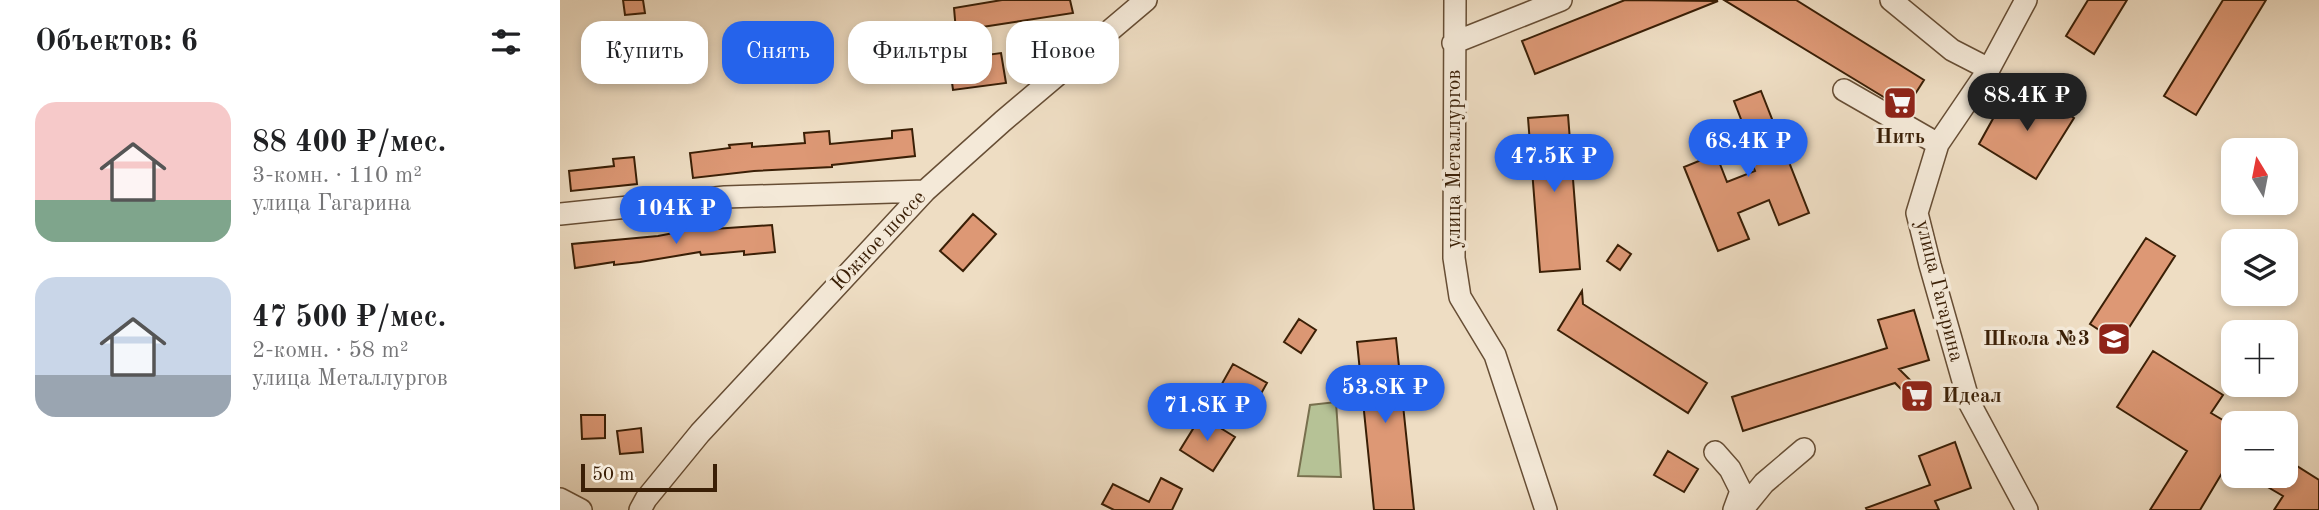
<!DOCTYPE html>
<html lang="ru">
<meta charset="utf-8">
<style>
:root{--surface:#fff;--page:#f6f6f6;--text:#202124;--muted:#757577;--accent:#2563eb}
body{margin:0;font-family:"Old Standard TT",serif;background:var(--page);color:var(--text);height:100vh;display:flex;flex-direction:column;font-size:26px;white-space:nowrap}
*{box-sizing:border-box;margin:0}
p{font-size:23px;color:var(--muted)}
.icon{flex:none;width:38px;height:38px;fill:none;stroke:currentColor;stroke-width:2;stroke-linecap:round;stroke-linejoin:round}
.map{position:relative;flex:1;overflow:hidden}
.side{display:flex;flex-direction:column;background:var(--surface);width:560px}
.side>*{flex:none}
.hud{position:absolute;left:21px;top:21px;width:665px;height:63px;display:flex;gap:14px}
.needle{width:46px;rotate:350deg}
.buttons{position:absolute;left:1661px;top:138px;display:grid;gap:14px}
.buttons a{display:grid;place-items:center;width:77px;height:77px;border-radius:14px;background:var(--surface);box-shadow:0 4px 10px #0003;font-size:35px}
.scale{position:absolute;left:21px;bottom:18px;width:136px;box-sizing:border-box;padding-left:7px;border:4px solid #3a1f06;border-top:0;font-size:19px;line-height:24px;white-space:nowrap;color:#3a1f06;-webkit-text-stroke:5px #f4e9d8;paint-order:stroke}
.price{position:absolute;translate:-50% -60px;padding:0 16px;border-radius:24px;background:var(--accent);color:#fff;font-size:23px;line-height:46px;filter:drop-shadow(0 2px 4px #0008)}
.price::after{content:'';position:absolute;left:50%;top:42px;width:21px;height:16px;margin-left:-10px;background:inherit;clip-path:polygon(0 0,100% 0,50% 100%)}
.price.on{background:#222;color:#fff}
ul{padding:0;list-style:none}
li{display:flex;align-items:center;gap:21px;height:175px;padding:0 35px}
li span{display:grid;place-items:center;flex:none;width:196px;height:140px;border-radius:21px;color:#555}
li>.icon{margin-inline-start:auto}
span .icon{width:84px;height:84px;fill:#fffc;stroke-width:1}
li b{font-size:30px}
h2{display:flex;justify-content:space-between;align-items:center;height:84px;padding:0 35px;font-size:30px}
.pill{padding:0 24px;border-radius:21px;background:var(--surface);box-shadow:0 4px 10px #0003;font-size:24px;line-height:63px}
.pill.on{background:var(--accent);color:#fff}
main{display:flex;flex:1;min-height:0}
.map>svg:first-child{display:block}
.green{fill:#b6c296;stroke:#78704e;stroke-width:2}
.building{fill:#dd9875;stroke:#3a1f06;stroke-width:2}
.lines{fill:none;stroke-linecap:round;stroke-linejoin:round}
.minor-casing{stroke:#674e35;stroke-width:24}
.minor{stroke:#f4e9d8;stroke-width:21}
.labels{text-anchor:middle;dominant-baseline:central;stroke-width:7;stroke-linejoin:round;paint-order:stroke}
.poi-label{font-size:21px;font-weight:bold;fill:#3a1f06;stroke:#f4e9d8}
.street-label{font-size:21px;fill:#3a1f06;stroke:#f4e9d8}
</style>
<main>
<section class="side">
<h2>Объектов: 6<svg class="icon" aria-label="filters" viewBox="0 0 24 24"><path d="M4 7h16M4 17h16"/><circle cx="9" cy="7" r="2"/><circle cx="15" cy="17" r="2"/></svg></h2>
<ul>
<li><span style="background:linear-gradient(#f6c9c9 70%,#7fa58c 0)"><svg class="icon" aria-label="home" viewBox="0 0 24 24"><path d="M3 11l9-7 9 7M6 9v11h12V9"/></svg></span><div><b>88 400 ₽/мес.</b><p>3-комн. · 110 m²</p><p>улица Гагарина</p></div></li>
<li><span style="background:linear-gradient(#c9d6e8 70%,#9aa5b1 0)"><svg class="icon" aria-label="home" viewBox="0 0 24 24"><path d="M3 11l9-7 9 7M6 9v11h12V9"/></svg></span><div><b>47 500 ₽/мес.</b><p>2-комн. · 58 m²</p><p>улица Металлургов</p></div></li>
</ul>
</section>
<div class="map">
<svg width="1759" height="510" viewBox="0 0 1759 510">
<rect width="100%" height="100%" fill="#eeddc3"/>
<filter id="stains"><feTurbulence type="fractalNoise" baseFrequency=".00286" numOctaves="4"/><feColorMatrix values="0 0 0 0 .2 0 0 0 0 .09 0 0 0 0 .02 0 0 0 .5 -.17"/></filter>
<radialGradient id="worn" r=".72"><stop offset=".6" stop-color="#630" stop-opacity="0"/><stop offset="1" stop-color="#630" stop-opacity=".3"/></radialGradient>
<path class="green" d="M 776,402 L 781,477 L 738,476 L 750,405 Z"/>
<path class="building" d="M 63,0 L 83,0 L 85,13 L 65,15 Z
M 442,0 L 510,0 L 513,13 L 396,31 L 394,8 Z
M 1065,0 L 1158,1 L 975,74 L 962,41 Z
M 1164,0 L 1236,0 L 1364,80 L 1345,110 Z
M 1528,0 L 1567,0 L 1534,54 L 1506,36 Z
M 1663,0 L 1706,0 L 1636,115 L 1604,96 Z
M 441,53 L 446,83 L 393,90 L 389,60 Z
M 1201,91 L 1249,213 L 1219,225 L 1209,200 L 1178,213 L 1189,239 L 1158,251 L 1124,167 L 1156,154 L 1167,182 L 1195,171 L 1184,143 L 1189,140 L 1174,101 Z
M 1473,91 L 1514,118 L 1476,179 L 1419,144 L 1445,97 L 1462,108 Z
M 1008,115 L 1020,269 L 980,272 L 968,118 Z
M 352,129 L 355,156 L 272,165 L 272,167 L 194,171 L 133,178 L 130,153 L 170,148 L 169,145 L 192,143 L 192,147 L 245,143 L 244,133 L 269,131 L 270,144 L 332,138 L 332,131 Z
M 74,157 L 77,184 L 11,191 L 9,171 L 54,166 L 53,159 Z
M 413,214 L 436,234 L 403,271 L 380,251 Z
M 212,225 L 215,252 L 184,255 L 184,251 L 141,255 L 140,252 L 80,262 L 54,265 L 54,262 L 15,268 L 12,244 L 98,236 L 124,231 Z
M 1586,238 L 1615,256 L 1559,343 L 1530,324 Z
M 1058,245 L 1071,254 L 1060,270 L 1047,261 Z
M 1022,291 L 1023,304 L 1147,383 L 1128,413 L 998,330 Z
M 1354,310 L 1369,360 L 1339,369 L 1367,397 L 1358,406 L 1335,383 L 1183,431 L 1172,397 L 1327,348 L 1318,320 Z
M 739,319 L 756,330 L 741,353 L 724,342 Z
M 836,338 L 854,510 L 814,510 L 797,342 Z
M 1593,351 L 1663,395 L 1651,413 L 1673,426 L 1673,466 L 1668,463 L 1640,510 L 1590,510 L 1627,451 L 1557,407 Z
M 673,364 L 707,383 L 693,408 L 659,389 Z
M 21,415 L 45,415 L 45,438 L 22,439 Z
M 641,416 L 675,437 L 653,471 L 620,450 Z
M 81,428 L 83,452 L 60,454 L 57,431 Z
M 1395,442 L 1411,488 L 1375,501 L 1379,510 L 1307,510 L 1306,508 L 1370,485 L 1359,456 Z
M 1108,451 L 1138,469 L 1124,492 L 1094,475 Z
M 1726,459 L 1759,480 L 1759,510 L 1714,510 L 1723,496 L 1689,476 L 1726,476 Z
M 601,478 L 622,489 L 612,510 L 554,510 L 542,504 L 553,484 L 589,502 Z"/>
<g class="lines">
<defs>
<path id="minor" d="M 895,0 L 894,258 L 900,297 L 935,355 L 986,510
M 1331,0 L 1392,50 L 1429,69
M 1466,0 L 1429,69 L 1378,144 L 1357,213 L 1370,265 L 1409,402 L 1467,510
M 893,43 L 1001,0
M 1284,90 L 1378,144
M 0,214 L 165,197 L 365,191
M 1155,452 L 1170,469 L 1181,491 L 1174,510
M 0,499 L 21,510
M 80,510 L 86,499 L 140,433 L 365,191 L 443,121 L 586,0
M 1182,510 L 1204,483 L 1244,449"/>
</defs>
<use href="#minor" class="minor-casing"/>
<use href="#minor" class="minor"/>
</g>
<defs>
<symbol id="supermarket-square" viewBox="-11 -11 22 22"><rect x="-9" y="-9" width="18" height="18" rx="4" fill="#8f2418" stroke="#f4e9d8"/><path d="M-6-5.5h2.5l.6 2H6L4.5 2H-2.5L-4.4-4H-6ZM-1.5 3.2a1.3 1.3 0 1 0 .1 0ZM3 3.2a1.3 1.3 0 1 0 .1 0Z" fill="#fff"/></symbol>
<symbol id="school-square" viewBox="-11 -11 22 22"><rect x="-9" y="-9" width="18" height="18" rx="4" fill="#8f2418" stroke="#f4e9d8"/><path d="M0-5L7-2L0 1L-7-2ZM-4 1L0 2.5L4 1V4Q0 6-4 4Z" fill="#fff"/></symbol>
</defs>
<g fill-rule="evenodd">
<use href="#supermarket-square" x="1321" y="84" width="38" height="38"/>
<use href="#school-square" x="1535" y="320" width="38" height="38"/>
<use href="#supermarket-square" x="1338" y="377" width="38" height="38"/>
</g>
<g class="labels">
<g class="poi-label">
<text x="1340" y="137">Нить</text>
<text x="1530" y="339" text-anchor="end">Школа №3</text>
<text x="1382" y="396" text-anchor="start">Идеал</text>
</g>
<g class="street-label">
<text transform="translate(894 159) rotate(-90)">улица Металлургов</text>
<text transform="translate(319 241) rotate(-47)">Южное шоссе</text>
<text transform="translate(1379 291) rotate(76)">улица Гагарина</text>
</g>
</g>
<rect width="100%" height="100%" filter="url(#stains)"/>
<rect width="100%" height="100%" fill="url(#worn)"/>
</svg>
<div class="buttons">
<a><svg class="needle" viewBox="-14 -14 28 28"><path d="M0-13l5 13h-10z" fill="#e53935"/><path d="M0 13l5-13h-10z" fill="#757577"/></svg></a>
<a><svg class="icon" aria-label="layers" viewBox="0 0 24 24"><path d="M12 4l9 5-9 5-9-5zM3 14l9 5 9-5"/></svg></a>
<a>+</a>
<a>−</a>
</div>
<div class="scale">50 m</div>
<b class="price on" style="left:1467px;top:133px">88.4K ₽</b>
<b class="price" style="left:1188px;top:179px">68.4K ₽</b>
<b class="price" style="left:994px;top:194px">47.5K ₽</b>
<b class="price" style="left:116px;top:246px">104K ₽</b>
<b class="price" style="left:825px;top:425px">53.8K ₽</b>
<b class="price" style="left:647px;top:443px">71.8K ₽</b>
<div class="hud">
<a class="pill">Купить</a>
<a class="pill on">Снять</a>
<a class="pill">Фильтры</a>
<a class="pill">Новое</a>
</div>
</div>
</main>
